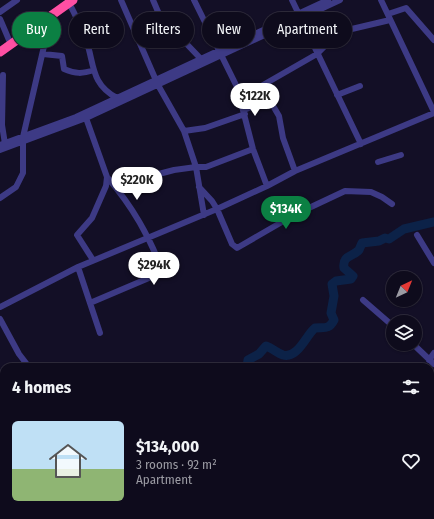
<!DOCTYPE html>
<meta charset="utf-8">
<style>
:root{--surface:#0e0b1c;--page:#171425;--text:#f1f3f6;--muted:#9b9ba3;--line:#2e2b3b;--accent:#0b8043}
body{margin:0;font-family:"Fira Sans Condensed",sans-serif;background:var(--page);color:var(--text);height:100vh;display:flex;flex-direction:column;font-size:15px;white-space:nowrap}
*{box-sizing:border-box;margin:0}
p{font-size:13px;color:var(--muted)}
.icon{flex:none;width:22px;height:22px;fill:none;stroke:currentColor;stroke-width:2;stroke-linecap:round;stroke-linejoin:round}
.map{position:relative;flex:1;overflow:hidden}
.panel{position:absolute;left:0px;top:363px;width:434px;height:156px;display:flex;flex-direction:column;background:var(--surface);border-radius:12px 12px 0 0;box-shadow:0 1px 3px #0004,0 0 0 1px var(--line)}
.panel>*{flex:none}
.top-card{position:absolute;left:12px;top:12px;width:410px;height:36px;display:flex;gap:8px}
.needle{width:26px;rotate:43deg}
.fabs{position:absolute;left:386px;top:271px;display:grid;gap:8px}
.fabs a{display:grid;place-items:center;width:36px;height:36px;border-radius:50%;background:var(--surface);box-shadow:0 1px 3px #0004,0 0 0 1px var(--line);font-size:20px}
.price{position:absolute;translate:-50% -34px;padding:0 9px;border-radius:14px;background:#fff;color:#222;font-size:13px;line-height:26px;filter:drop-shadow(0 1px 2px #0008)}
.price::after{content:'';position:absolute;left:50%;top:24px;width:12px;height:9px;margin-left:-6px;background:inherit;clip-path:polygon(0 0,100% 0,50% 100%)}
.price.selected{background:var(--accent);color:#fff}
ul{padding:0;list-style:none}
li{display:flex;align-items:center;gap:12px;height:100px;padding:0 12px}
li span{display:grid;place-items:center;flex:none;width:112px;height:80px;border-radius:6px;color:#555}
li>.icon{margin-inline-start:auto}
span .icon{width:48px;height:48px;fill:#fffc;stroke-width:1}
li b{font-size:17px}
h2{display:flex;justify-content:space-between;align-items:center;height:48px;padding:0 12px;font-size:17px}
.tag{padding:0 14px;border-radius:18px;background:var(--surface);box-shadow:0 1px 3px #0004,0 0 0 1px var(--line);font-size:14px;line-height:36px}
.tag.selected{background:var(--accent);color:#fff}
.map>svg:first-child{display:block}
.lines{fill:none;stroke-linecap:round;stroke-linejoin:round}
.river{stroke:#0c2248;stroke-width:9}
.minor{stroke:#3d3a85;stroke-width:6}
.major{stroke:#c25bff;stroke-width:8}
.highway{stroke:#ff4fa3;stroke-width:9}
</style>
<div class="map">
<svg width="434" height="519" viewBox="0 0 434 519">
<rect width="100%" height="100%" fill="#130f26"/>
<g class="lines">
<path class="river" d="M 247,367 L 248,360 L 259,354 L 266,346 C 272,348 277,353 283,355 C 298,359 306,335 315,328 C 324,327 329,330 334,320 L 331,313 L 334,296 L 332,284 L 336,281 L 351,279 L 353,276 L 344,268 C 342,255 353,257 359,250 L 362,243 L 379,241 L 385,238 L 389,239 L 404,229 L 434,222
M 150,519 L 152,515"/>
<path class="minor" d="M 121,0 L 158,85 L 184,131 L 196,167 L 204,215
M 153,0 L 165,28 L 180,37 L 201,59
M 194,0 L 237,87 L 253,149 L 267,186
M 292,0 L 361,144
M 381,0 L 434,112
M 69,3 C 75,14 80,25 85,37 C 95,62 89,83 117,98
M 0,12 L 17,0
M 388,14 L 406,8 L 434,40
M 0,19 L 9,40
M 43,54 L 62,56 L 64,69 C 76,74 82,74 94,70
M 3,75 L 2,125 L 5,144
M 337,95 L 360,86
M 244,110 L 269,99
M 86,118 L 107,177 L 106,186 L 92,218 L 77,235 L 93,260
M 184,131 L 205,128 L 245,114
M 0,145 L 76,117 L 328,0
M 0,150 L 86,118 L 340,0
M 378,162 L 401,155
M 295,171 L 283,138 L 279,116 L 269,99 L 263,85 L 317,54 L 339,32 L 390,20
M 199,187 L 212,201 L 217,209 L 232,244 L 237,248 L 294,215 L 345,191 L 371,192 L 382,197 L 392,204
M 119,191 L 155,175 L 174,170 L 196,167 L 206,167 L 253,149
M 0,198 L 16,187 L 23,173 L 23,137 L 51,16
M 417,235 L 434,263
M 78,267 L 100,333
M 363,300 L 393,326
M 90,303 L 163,272 C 149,236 133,207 107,177
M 0,307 L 78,267 L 217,209 L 267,186 L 295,171 L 434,113
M 0,319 L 19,354 L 29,367
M 413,344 L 434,364
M 429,360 L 434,353
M 430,450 L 434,454
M 430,496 L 434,490
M 315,519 L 317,515
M 413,519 L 416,515"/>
<path class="major" d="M 430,421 L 434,415
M 430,431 L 434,425
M 366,519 L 368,515
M 374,519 L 376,515"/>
<path class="highway" d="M 0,52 L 73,0"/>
</g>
</svg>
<div class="fabs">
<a><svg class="needle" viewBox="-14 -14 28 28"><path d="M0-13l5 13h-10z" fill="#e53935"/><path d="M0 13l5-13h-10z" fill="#9b9ba3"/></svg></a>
<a><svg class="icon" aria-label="layers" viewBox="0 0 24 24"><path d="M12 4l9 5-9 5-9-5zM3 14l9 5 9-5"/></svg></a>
</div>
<b class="price" style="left:255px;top:117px">$122K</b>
<b class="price" style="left:137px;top:201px">$220K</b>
<b class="price selected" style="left:286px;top:230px">$134K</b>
<b class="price" style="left:154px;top:286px">$294K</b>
<div class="top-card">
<a class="tag selected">Buy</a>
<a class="tag">Rent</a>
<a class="tag">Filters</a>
<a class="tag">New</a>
<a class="tag">Apartment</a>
</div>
<section class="panel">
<h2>4 homes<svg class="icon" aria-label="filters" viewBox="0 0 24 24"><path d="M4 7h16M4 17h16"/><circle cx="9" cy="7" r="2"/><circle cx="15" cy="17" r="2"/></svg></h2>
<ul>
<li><span style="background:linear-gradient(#bfe0f5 60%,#8fb573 0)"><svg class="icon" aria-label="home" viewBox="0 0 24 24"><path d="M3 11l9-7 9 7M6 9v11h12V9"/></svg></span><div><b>$134,000</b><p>3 rooms · 92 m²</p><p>Apartment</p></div><svg class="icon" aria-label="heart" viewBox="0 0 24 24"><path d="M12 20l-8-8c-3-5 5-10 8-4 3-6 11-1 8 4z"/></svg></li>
</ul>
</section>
</div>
